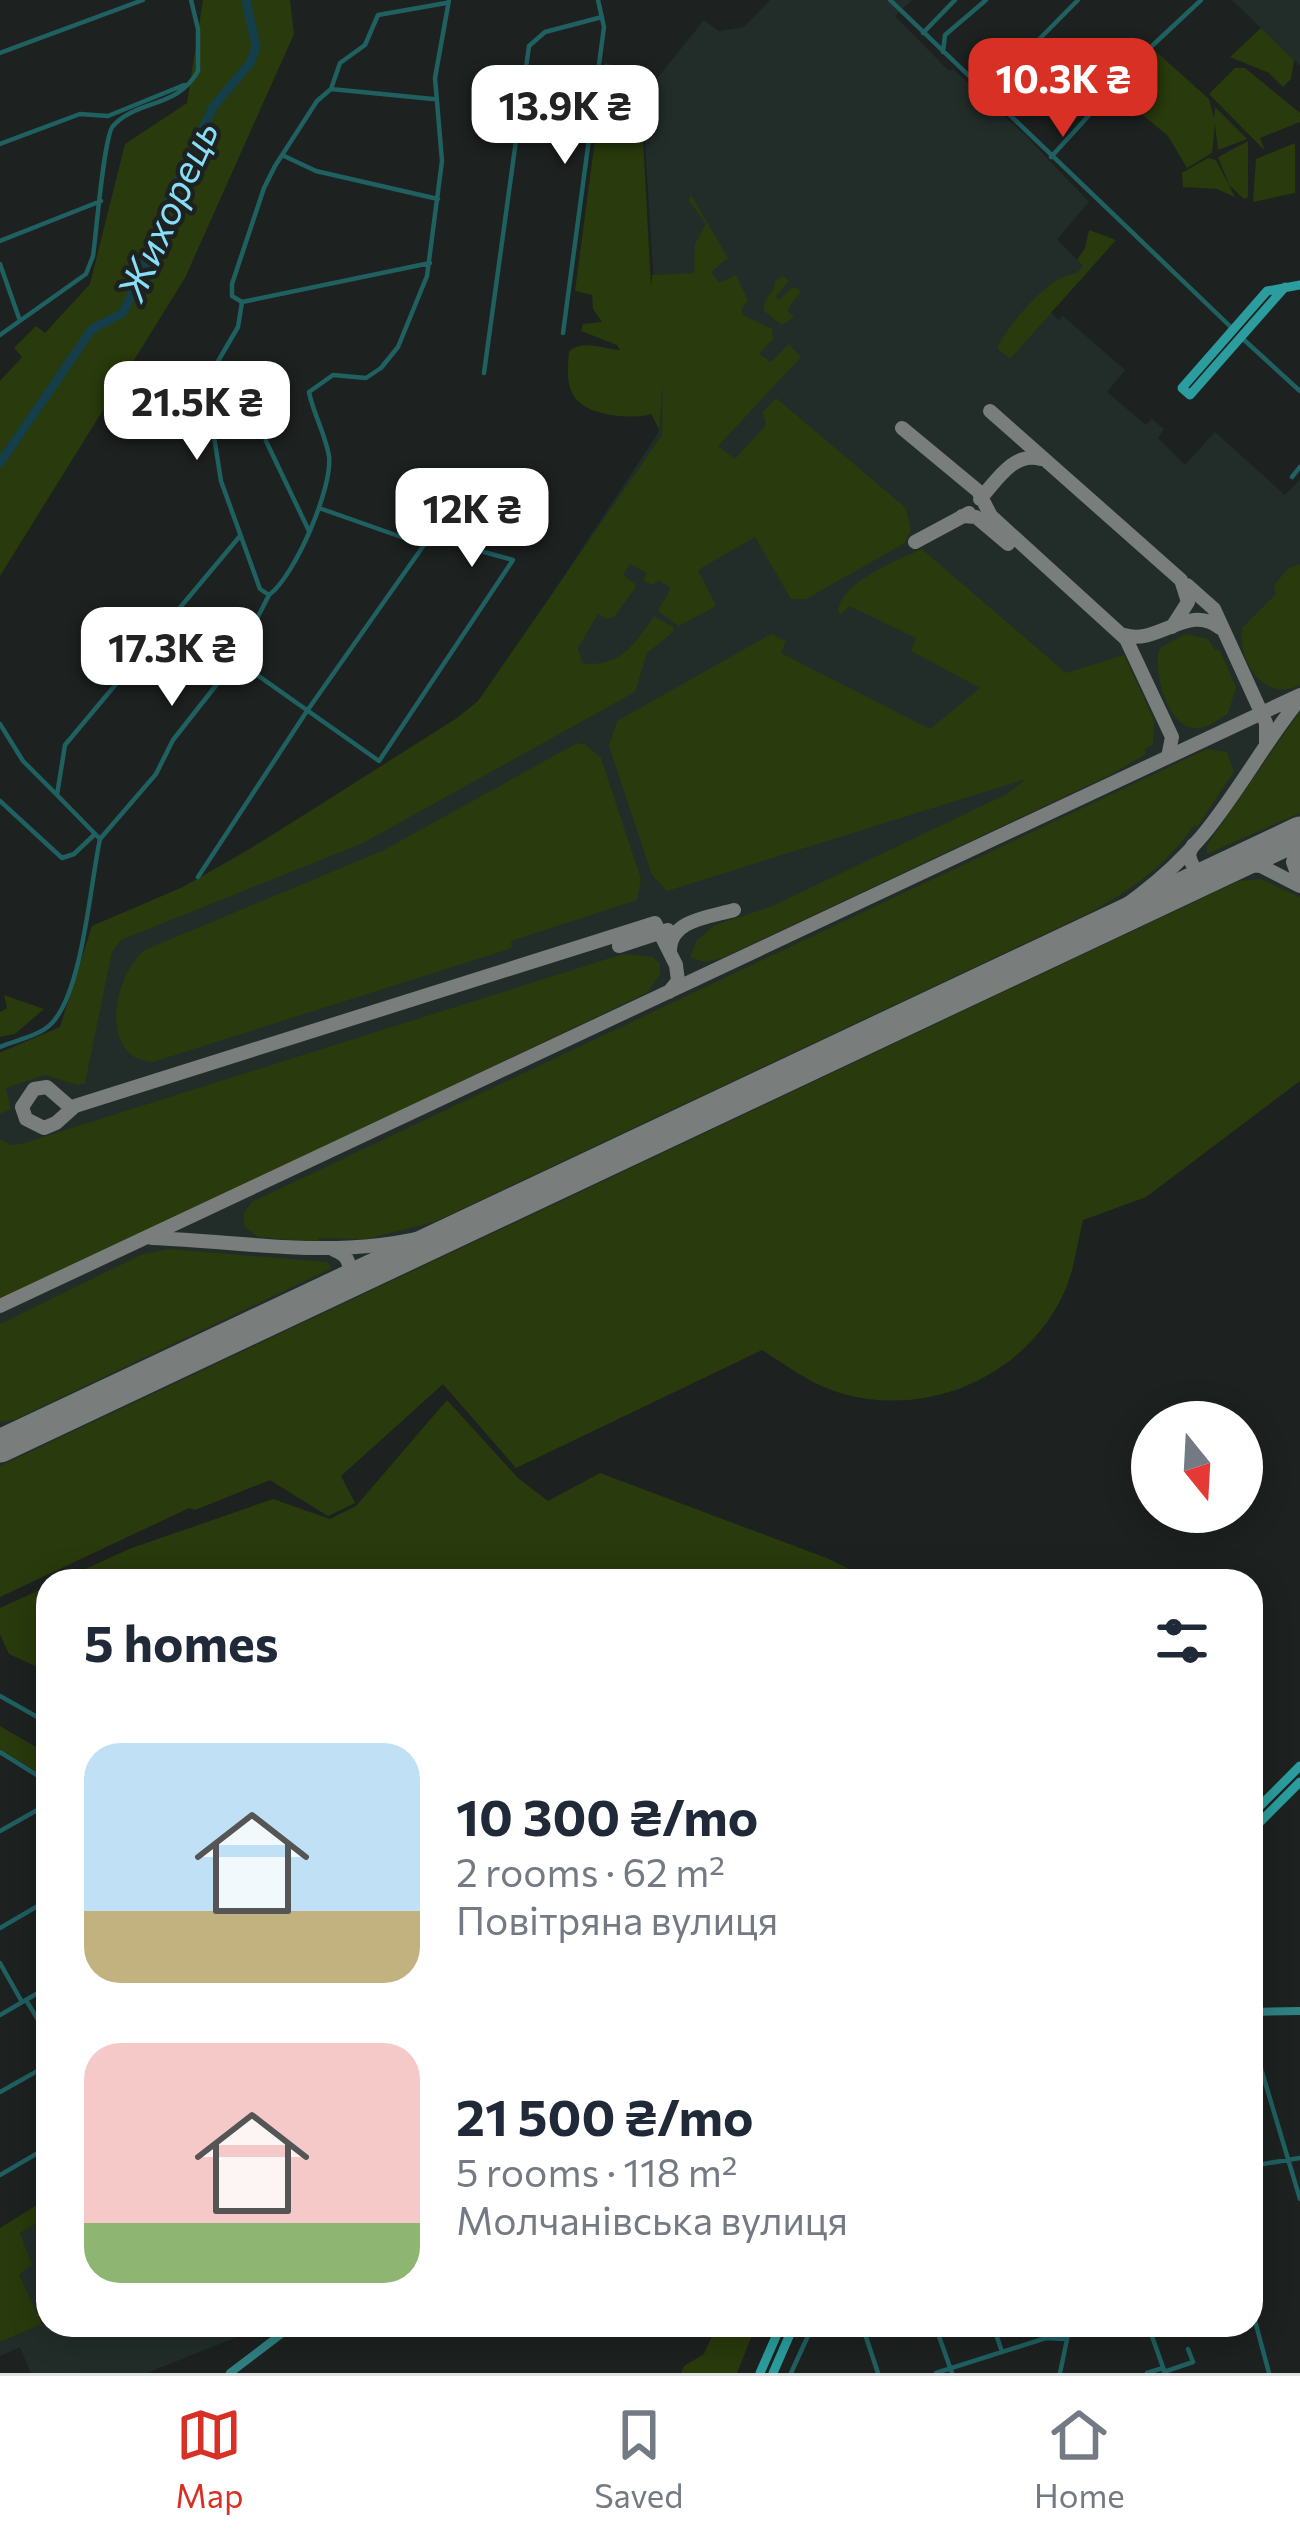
<!DOCTYPE html>
<meta charset="utf-8">
<style>
:root{--surface:#fff;--page:#f2f2f3;--text:#1f2937;--muted:#747a83;--line:#e0e1e3;--accent:#d93025}
body{margin:0;font-family:Commissioner,sans-serif;background:var(--page);color:var(--text);height:100vh;display:flex;flex-direction:column;font-size:45px;white-space:nowrap}
*{box-sizing:border-box;margin:0}
p{font-size:39px;color:var(--muted)}
.icon{flex:none;width:66px;height:66px;fill:none;stroke:currentColor;stroke-width:2;stroke-linecap:round;stroke-linejoin:round}
.map{position:relative;flex:1;overflow:hidden}
.side{position:absolute;left:36px;top:1569px;width:1227px;height:768px;display:flex;flex-direction:column;background:var(--surface);border-radius:36px;box-shadow:0 6px 30px #0003}
.side>*{flex:none}
.needle{width:78px;rotate:162deg}
.controls{position:absolute;left:1131px;top:1401px;display:grid;gap:24px}
.controls a{display:grid;place-items:center;width:132px;height:132px;border-radius:50%;background:var(--surface);box-shadow:0 6px 30px #0003;font-size:60px}
.price{position:absolute;translate:-50% -102px;padding:0 27px;border-radius:24px;background:#fff;color:#222;font-size:39px;line-height:78px;filter:drop-shadow(0 3px 6px #0008)}
.price::after{content:'';position:absolute;left:50%;top:72px;width:36px;height:27px;margin-left:-18px;background:inherit;clip-path:polygon(0 0,100% 0,50% 100%)}
.price.active{background:var(--accent);color:#fff}
ul{padding:0;list-style:none}
li{display:flex;align-items:center;gap:36px;height:300px;padding:0 48px}
li span{display:grid;place-items:center;flex:none;width:336px;height:240px;border-radius:36px;color:#555}
li>.icon{margin-inline-start:auto}
span .icon{width:144px;height:144px;fill:#fffc;stroke-width:1}
li b{font-size:51px}
h2{display:flex;justify-content:space-between;align-items:center;height:144px;padding:0 48px;font-size:51px}
.dock{display:flex;justify-content:space-around;align-items:center;height:168px;border-top:3px solid var(--line);background:var(--surface);font-size:33px;color:var(--muted)}
.dock a{display:grid;justify-items:center;gap:6px}
.dock .active{color:var(--accent)}
.map>svg:first-child{display:block}
.built{fill:#222d29}
.green{fill:#293a0c}
.lines{fill:none;stroke-linecap:round;stroke-linejoin:round}
.river{stroke:#143e49;stroke-width:9}
.taxiway{stroke:#797d7b;stroke-width:14}
.runway{stroke:#797d7b;stroke-width:33}
.street{stroke:#1f6061;stroke-width:4.5}
.secondary{stroke:#308182;stroke-width:8}
.primary{stroke:#2b9d9e;stroke-width:9}
.labels{text-anchor:middle;dominant-baseline:central;stroke-width:9;stroke-linejoin:round;paint-order:stroke}
.water-label{font-size:39px;font-style:italic;fill:#88def7;stroke:#1d211f}
</style>
<div class="map">
<svg width="1300" height="2373" viewBox="0 0 1300 2373">
<rect width="100%" height="100%" fill="#1d211f"/>
<path class="built" d="M 770,0 L 912,0 L 895,16 L 949,71 L 953,69 L 1024,134 L 1089,202 L 1057,239 L 1086,269 L 1049,311 L 1059,320 L 1063,316 L 1125,370 L 1107,392 L 1146,425 L 1152,419 L 1164,429 L 1158,438 L 1185,465 L 1215,432 L 1285,495 L 1300,479 L 1300,1081 L 1146,1197 L 1083,1220 L 1072,1272 L 1047,1323 L 1010,1361 L 960,1389 L 911,1400 L 854,1397 L 814,1383 L 762,1350 L 516,1468 L 443,1384 L 341,1476 L 355,1503 L 328,1516 L 270,1480 L 189,1508 L 0,1597 L 0,1052 L 60,1027 L 92,926 L 183,887 L 283,829 L 457,718 L 478,701 L 502,670 L 658,433 L 659,363 L 642,97 L 704,20 L 719,31 L 744,27 Z
M 1232,0 L 1300,0 L 1300,66 L 1294,60 Z
M 48,2217 L 48,2325 L 260,2328 L 147,2373 L 31,2373 L 20,2347 L 0,2356 L 0,2342 L 42,2324 L 19,2274 L 20,2233 Z"/>
<path class="green" d="M 203,0 L 290,0 L 294,34 L 185,278 L 0,576 L 0,381 L 22,357 L 14,348 L 36,326 L 45,333 L 90,284 L 125,144 L 187,103 Z
M 1261,28 L 1294,60 L 1291,79 L 1283,87 L 1269,73 L 1230,57 Z
M 1153,49 L 1209,99 L 1214,118 L 1215,107 L 1247,139 L 1218,150 L 1215,124 L 1212,153 L 1187,168 L 1168,136 L 1114,91 Z
M 605,63 L 620,67 L 640,81 L 651,287 L 652,275 L 694,273 L 695,244 L 706,224 L 689,201 L 691,195 L 728,258 L 711,272 L 719,283 L 736,275 L 748,300 L 741,310 L 743,315 L 772,329 L 773,339 L 759,354 L 771,362 L 789,344 L 801,357 L 718,446 L 735,459 L 766,425 L 763,412 L 776,398 L 906,508 L 911,530 L 905,543 L 806,599 L 791,599 L 755,537 L 698,570 L 716,606 L 679,626 L 658,611 L 671,588 L 659,581 L 651,585 L 643,580 L 647,573 L 630,564 L 623,575 L 635,584 L 635,588 L 614,617 L 607,619 L 598,614 L 578,648 L 582,663 C 619,669 636,643 654,616 L 673,627 L 673,632 L 647,653 L 635,692 L 363,843 L 121,940 L 112,952 L 85,1083 L 77,1085 L 45,1075 L 6,1088 L 11,1109 L 0,1114 L 0,1053 L 60,1027 L 92,926 L 183,887 L 247,851 L 457,718 L 478,701 L 662,435 L 663,382 L 659,429 L 651,414 C 632,420 590,416 576,399 C 565,386 568,366 569,351 C 585,339 603,349 620,350 L 617,345 L 581,331 L 583,324 L 602,322 L 593,309 L 592,295 L 575,291 Z
M 1235,68 L 1245,68 L 1300,113 L 1300,122 L 1260,138 L 1265,151 L 1209,94 Z
M 1248,141 L 1248,197 L 1244,199 L 1229,185 L 1218,157 Z
M 1295,143 L 1295,193 L 1253,202 L 1256,159 Z
M 1208,158 L 1216,160 L 1235,197 L 1217,189 L 1183,187 L 1182,173 Z
M 1089,230 L 1116,240 L 1010,359 L 997,348 C 1008,325 1051,273 1076,274 L 1083,266 L 1077,260 L 1085,248 Z
M 783,276 L 789,281 L 776,296 L 779,300 L 793,287 L 801,291 L 787,310 L 794,317 L 782,325 L 764,311 C 763,295 775,296 775,281 Z
M 922,549 L 1066,673 L 1124,655 L 1154,720 L 1153,745 L 1145,749 L 1146,754 L 1110,775 L 722,958 L 705,962 L 690,957 L 697,940 L 715,925 L 770,907 L 1007,794 L 1026,779 L 667,891 L 652,875 L 609,746 L 617,721 L 771,634 L 786,641 L 781,653 L 930,729 L 980,688 L 911,651 L 916,638 L 849,606 L 841,615 L 838,611 C 842,581 896,561 922,549 Z
M 1300,564 L 1300,685 C 1263,703 1238,661 1242,628 L 1276,594 L 1274,585 L 1288,569 Z
M 1186,634 L 1208,639 L 1215,650 L 1219,649 L 1236,687 L 1228,714 C 1220,718 1209,727 1201,728 C 1166,733 1152,667 1160,648 Z
M 1300,711 L 1300,813 L 1207,854 L 1207,845 Z
M 577,743 L 586,745 L 601,758 L 641,879 L 637,900 L 511,941 L 512,948 L 153,1062 C 97,1059 114,973 145,950 L 384,850 Z
M 1207,749 L 1227,752 L 1234,771 L 1197,827 L 1194,825 C 1166,866 1131,890 1089,913 L 434,1222 L 367,1239 L 319,1238 L 318,1242 L 258,1237 L 244,1226 L 244,1213 L 252,1202 Z
M 1261,879 L 1300,897 L 1300,1081 L 1146,1197 L 1083,1220 C 1076,1247 1074,1274 1061,1299 C 1019,1381 920,1420 834,1391 C 808,1382 786,1365 762,1350 L 516,1468 L 443,1384 L 341,1476 L 355,1503 L 328,1516 L 270,1480 L 195,1510 L 189,1508 L 0,1597 L 0,1466 L 1239,881 Z
M 623,954 L 652,957 L 660,963 L 660,974 L 648,992 L 0,1302 L 0,1139 L 11,1145 L 21,1144 Z
M 4,995 L 44,1009 L 15,1034 L 0,1037 L 0,1012 L 7,1008 Z
M 169,1249 L 327,1262 L 332,1268 L 14,1420 L 0,1422 L 0,1324 L 143,1254 Z
M 447,1400 L 518,1478 L 548,1501 L 600,1473 L 829,1559 L 857,1573 L 860,1581 L 59,1581 L 129,1549 L 273,1499 L 330,1519 L 356,1506 Z
M 48,1586 L 48,1672 L 9,1654 L 0,1634 L 0,1608 Z
M 0,1726 L 48,1754 L 48,1779 L 0,1749 Z
M 48,2198 L 48,2217 L 20,2233 L 32,2265 L 19,2274 L 42,2324 L 0,2342 L 0,2228 Z
M 717,2325 L 756,2325 L 737,2373 L 681,2373 L 684,2366 L 704,2354 Z"/>
<g class="lines">
<path class="river" d="M 0,463 L 92,329 L 123,313 L 156,241 L 166,205 L 213,107 L 250,63 L 256,47 L 246,0"/>
<path class="taxiway" d="M 990,411 L 1181,580 L 1188,602 L 1172,627
M 902,428 L 978,491 L 991,516 L 1126,639 L 1172,737 L 1168,757
M 980,499 C 997,480 1014,451 1041,459
M 962,516 L 976,517 L 1008,544
M 915,542 L 969,513
M 1187,585 L 1214,609 L 1266,723 L 1266,743
M 1124,635 C 1157,646 1190,602 1220,628
M 1300,838 L 1293,862 L 1300,882
M 1193,845 L 1189,854 C 1191,867 1199,876 1213,874
M 1234,864 L 1261,866 L 1300,886
M 1065,944 C 1117,913 1163,883 1202,836 C 1238,793 1264,743 1299,700
M 619,946 L 668,930
M 670,950 C 670,920 710,917 734,910
M 75,1106 L 56,1123 L 44,1128 L 26,1119 L 22,1107 L 34,1089 L 47,1087 L 70,1107 L 75,1106 L 655,923 L 676,965 L 678,981 L 669,992
M 152,1238 C 271,1243 359,1265 475,1222
M 334,1250 C 353,1257 353,1272 340,1286
M 0,1306 L 1300,695
M 0,1444 L 10,1441"/>
<path class="runway" d="M 0,1446 L 1300,833"/>
<path class="street" d="M 890,0 L 1234,330
M 923,33 L 955,0
M 943,52 L 945,35 L 986,0
M 0,53 L 143,0
M 331,89 L 433,99
M 986,93 L 1078,0
M 0,144 L 80,114 L 108,116 L 184,85
M 282,155 L 316,171 L 438,199
M 1051,157 L 1153,45 L 1201,0
M 0,241 L 101,201
M 0,264 L 19,318
M 242,302 L 232,296 L 232,284 L 264,188 L 275,166 L 317,101 L 331,89 L 340,63 L 365,45 L 378,15 L 446,3
M 242,302 L 238,327 L 217,363 L 207,392 L 221,481 L 260,589 L 269,595
M 242,302 L 430,263
M 563,333 L 604,27 L 598,0
M 0,335 L 86,274 L 93,256 C 96,236 104,135 113,126 C 137,99 177,109 198,71 L 198,29 L 191,0
M 1242,338 L 1300,391
M 484,373 L 529,46 L 545,32 L 602,17
M 181,378 L 195,390 L 206,392
M 264,429 L 266,441 L 309,531
M 1292,477 L 1300,467
M 319,508 L 424,545
M 0,724 L 23,761 L 57,795
M 0,801 L 62,858 L 74,854 L 95,834
M 100,839 L 156,774 L 173,740 L 236,660 L 269,595 C 295,576 333,487 329,456 C 325,433 313,413 309,392 L 333,375 L 366,378 L 381,368 L 398,347 L 427,276 L 442,161 L 435,78 L 449,0
M 100,839 L 57,795 L 65,745 L 240,536
M 198,877 L 307,711 L 424,545 L 440,540 L 513,560 L 379,761 L 236,660
M 0,1047 C 16,1040 40,1036 52,1023 C 83,989 90,885 100,839
M 0,1696 L 48,1723
M 0,1752 L 48,1782
M 0,1831 L 48,1804
M 0,1928 L 48,1900
M 0,1963 L 22,2002
M 26,2000 L 48,2036
M 0,2015 L 48,1987
M 1251,2035 L 1300,2199
M 0,2092 L 48,2065
M 1251,2166 L 1300,2158
M 0,2175 L 48,2147
M 1251,2306 L 1269,2373
M 862,2325 L 878,2373
M 935,2325 L 952,2373
M 993,2325 L 1002,2352
M 1148,2325 L 1165,2373
M 1071,2329 L 1089,2325
M 1164,2372 L 1193,2362 L 1188,2349
M 791,2373 L 813,2325
M 936,2373 L 1046,2338 L 1066,2339
M 1060,2373 L 1070,2325
M 1147,2373 L 1163,2368"/>
<path class="secondary" d="M 1251,2012 L 1300,2011
M 230,2373 L 293,2325"/>
<path class="primary" d="M 1285,287 L 1190,395 L 1182,388 L 1267,291 L 1300,285
M 1251,1815 L 1300,1766
M 1251,1831 L 1300,1782
M 760,2373 L 781,2325
M 773,2373 L 794,2325"/>
</g>
<g class="labels">
<g class="water-label">
<text transform="translate(166 210) rotate(-66)">Жихорець</text>
</g>
</g>
</svg>
<div class="controls">
<a><svg class="needle" viewBox="-14 -14 28 28"><path d="M0-13l5 13h-10z" fill="#e53935"/><path d="M0 13l5-13h-10z" fill="#747a83"/></svg></a>
</div>
<b class="price active" style="left:1063px;top:140px">10.3K ₴</b>
<b class="price" style="left:565px;top:167px">13.9K ₴</b>
<b class="price" style="left:197px;top:463px">21.5K ₴</b>
<b class="price" style="left:472px;top:570px">12K ₴</b>
<b class="price" style="left:172px;top:709px">17.3K ₴</b>
<section class="side">
<h2>5 homes<svg class="icon" aria-label="filters" viewBox="0 0 24 24"><path d="M4 7h16M4 17h16"/><circle cx="9" cy="7" r="2"/><circle cx="15" cy="17" r="2"/></svg></h2>
<ul>
<li><span style="background:linear-gradient(#bfe0f5 70%,#c2b280 0)"><svg class="icon" aria-label="home" viewBox="0 0 24 24"><path d="M3 11l9-7 9 7M6 9v11h12V9"/></svg></span><div><b>10 300 ₴/mo</b><p>2 rooms · 62 m²</p><p>Повітряна вулиця</p></div></li>
<li><span style="background:linear-gradient(#f6c9c9 75%,#8fb573 0)"><svg class="icon" aria-label="home" viewBox="0 0 24 24"><path d="M3 11l9-7 9 7M6 9v11h12V9"/></svg></span><div><b>21 500 ₴/mo</b><p>5 rooms · 118 m²</p><p>Молчанівська вулиця</p></div></li>
</ul>
</section>
</div>
<nav class="dock">
<a class="active"><svg class="icon" aria-label="map" viewBox="0 0 24 24"><path d="M3 6l6-2 6 2 6-2v14l-6 2-6-2-6 2zM9 4v14M15 6v14"/></svg>Map</a>
<a><svg class="icon" aria-label="saved" viewBox="0 0 24 24"><path d="M7 4h10v16l-5-4-5 4z"/></svg>Saved</a>
<a><svg class="icon" aria-label="home" viewBox="0 0 24 24"><path d="M3 11l9-7 9 7M6 9v11h12V9"/></svg>Home</a>
</nav>
